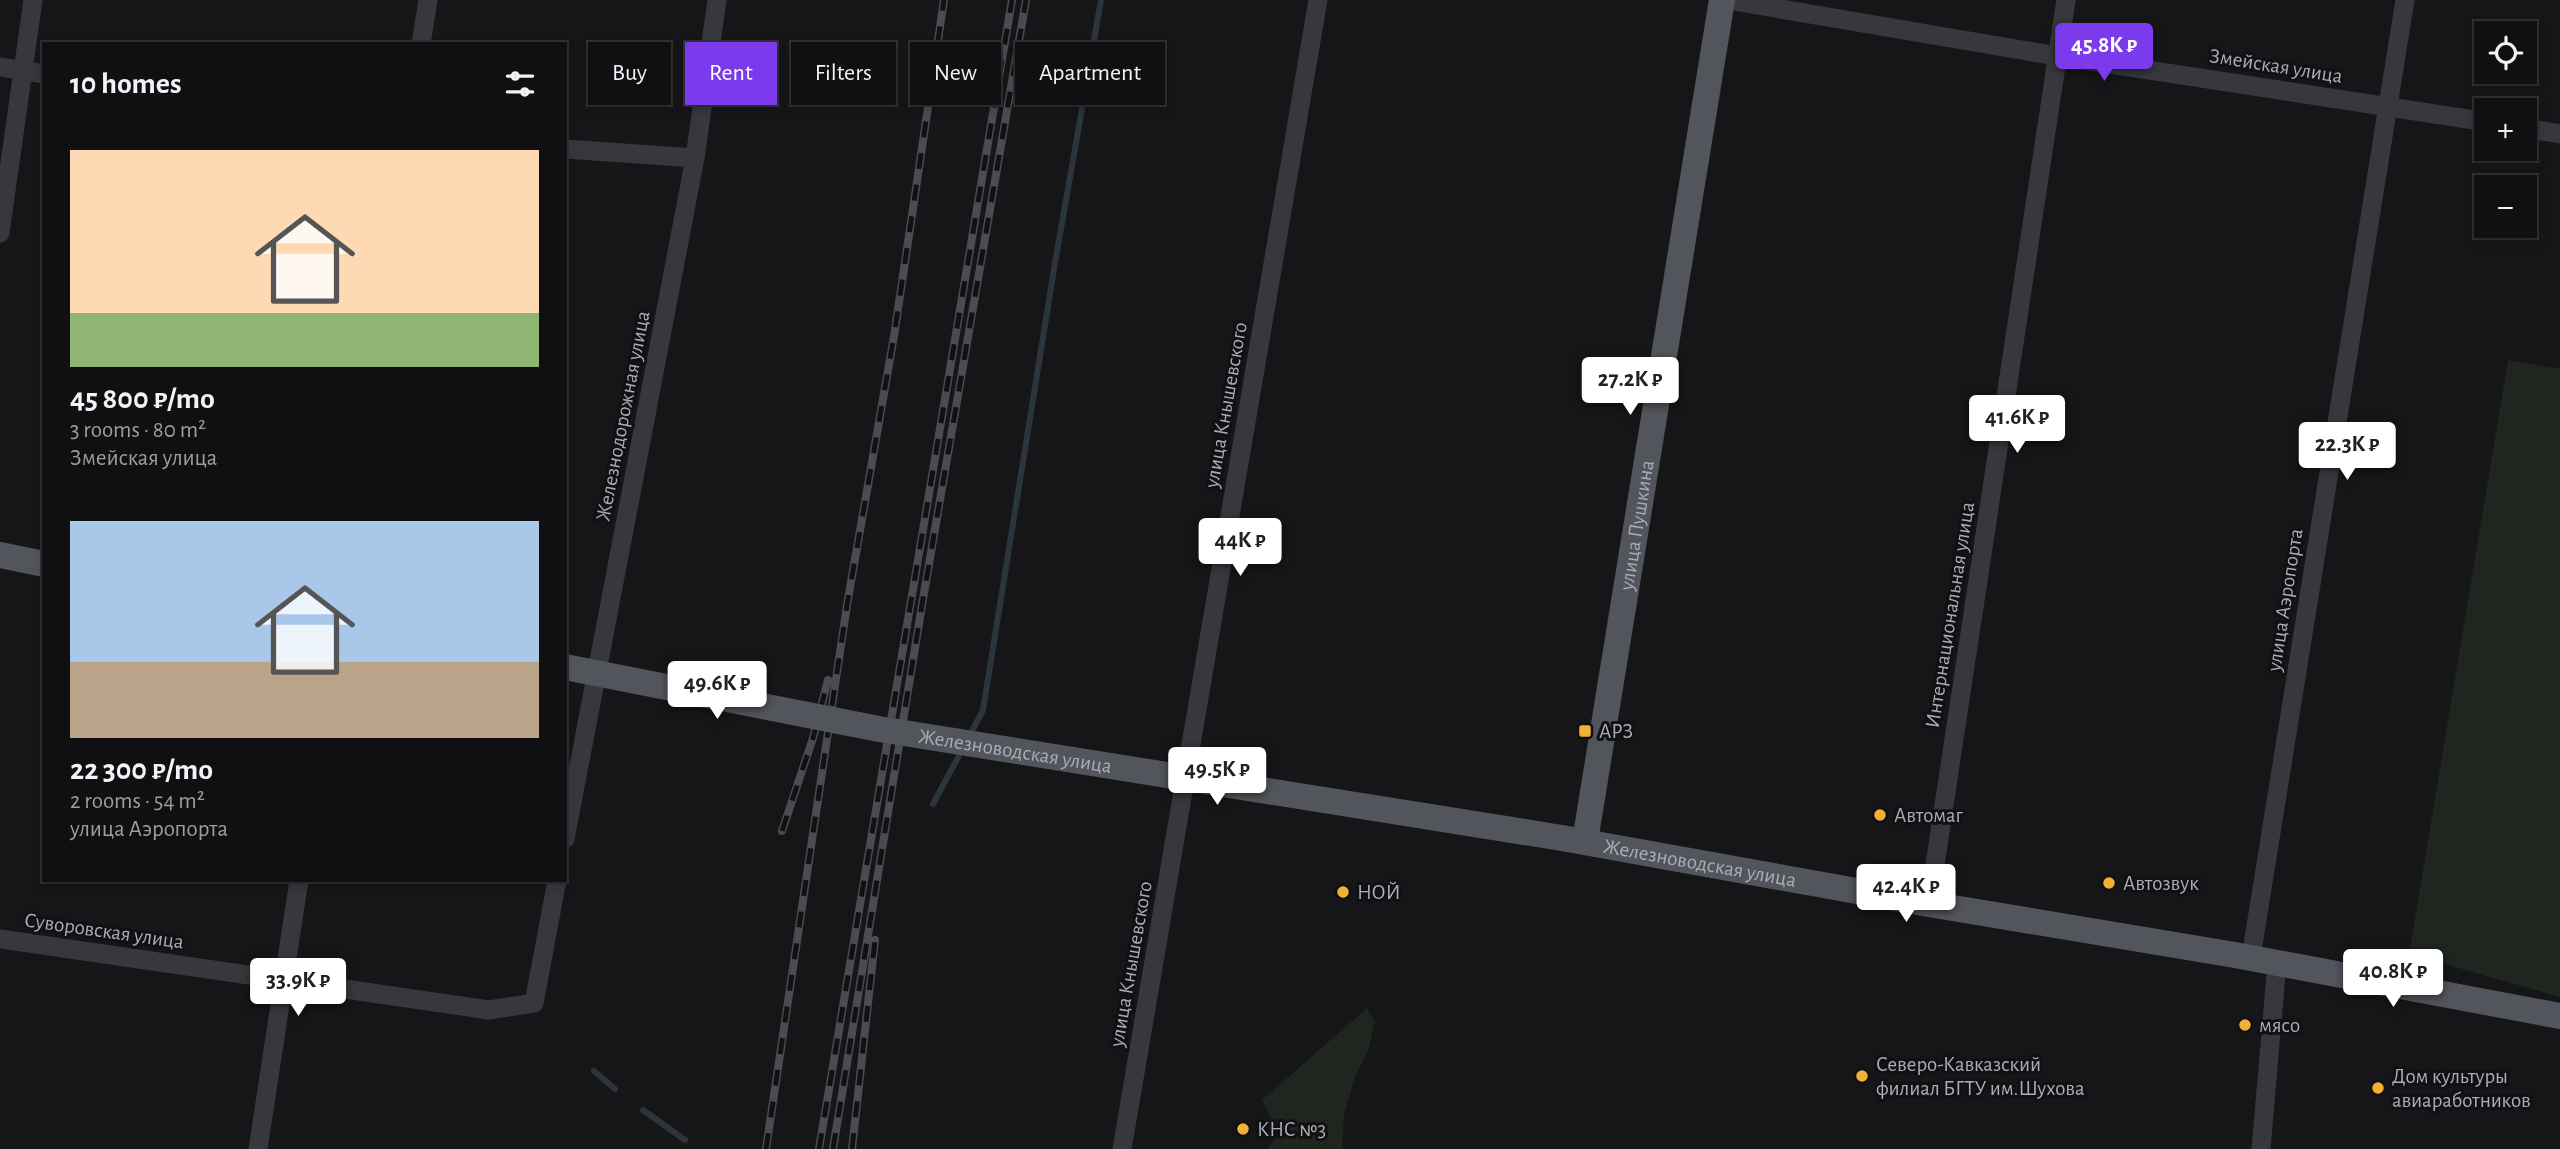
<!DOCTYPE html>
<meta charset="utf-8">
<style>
:root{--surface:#101012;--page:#19191b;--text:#f1f3f6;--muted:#9c9d9f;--line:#303032;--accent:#7c3aed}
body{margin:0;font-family:"Alegreya Sans",sans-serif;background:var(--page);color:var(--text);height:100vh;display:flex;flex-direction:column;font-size:26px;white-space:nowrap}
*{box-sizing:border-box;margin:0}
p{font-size:23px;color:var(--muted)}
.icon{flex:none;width:38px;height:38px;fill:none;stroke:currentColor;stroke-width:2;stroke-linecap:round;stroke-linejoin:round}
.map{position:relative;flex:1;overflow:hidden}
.drawer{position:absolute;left:42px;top:42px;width:525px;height:840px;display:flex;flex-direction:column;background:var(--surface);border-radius:0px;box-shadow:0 4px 10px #0003,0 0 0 2px var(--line)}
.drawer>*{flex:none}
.hud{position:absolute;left:588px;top:42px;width:665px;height:63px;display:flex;gap:14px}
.fabs{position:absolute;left:2474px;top:21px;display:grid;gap:14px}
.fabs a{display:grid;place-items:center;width:63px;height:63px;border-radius:0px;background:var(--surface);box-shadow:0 4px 10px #0003,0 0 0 2px var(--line);font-size:35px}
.price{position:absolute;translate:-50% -60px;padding:0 16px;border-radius:7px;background:#fff;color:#222;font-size:23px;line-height:46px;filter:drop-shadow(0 2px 4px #0008)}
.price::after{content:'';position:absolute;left:50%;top:42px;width:21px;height:16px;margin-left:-10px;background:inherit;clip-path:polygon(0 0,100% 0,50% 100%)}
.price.selected{background:var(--accent);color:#fff}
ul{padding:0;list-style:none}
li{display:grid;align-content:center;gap:14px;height:371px;padding:0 28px}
li span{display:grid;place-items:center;height:217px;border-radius:0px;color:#555}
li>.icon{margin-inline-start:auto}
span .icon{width:126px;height:126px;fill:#fffc;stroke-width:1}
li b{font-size:30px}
h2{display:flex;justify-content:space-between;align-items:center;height:84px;padding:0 28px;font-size:30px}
.pill{padding:0 24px;border-radius:0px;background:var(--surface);box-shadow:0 4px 10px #0003,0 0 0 2px var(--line);font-size:24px;line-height:63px}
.pill.selected{background:var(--accent);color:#fff}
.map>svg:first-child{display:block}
.green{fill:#1e261f}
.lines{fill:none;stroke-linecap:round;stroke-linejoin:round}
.stream{stroke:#2c353c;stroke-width:6}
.minor{stroke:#37383d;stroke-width:19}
.major{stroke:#53555c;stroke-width:26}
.rail-casing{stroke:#4a4c52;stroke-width:8}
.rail{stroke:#111113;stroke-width:5;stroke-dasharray:16;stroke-linecap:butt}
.major-bridge{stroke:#53555c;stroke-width:26}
.poi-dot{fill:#f2b134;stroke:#111113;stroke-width:2.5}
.labels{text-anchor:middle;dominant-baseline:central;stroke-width:6;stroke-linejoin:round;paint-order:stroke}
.street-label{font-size:21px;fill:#a8adb8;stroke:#111113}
.poi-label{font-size:21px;fill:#a8adb8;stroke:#111113;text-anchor:start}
</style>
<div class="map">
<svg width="2560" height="1149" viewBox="0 0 2560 1149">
<rect width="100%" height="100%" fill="#161618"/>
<path class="green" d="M 2508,360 L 2560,369 L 2560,997 L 2409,954 Z
M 1367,1008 L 1375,1022 L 1368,1051 L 1355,1076 L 1344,1116 L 1342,1149 L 1267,1149 L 1279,1134 L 1262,1100 Z"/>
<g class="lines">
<path class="stream" d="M 969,737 L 983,710 L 1055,263 L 1101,0
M 933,804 L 962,750
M 594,1071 L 615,1089
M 643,1110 L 685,1140"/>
<path class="minor" d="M 1728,0 L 2057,56 L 2487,122
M 421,44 L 428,0
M 0,67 L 44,74
M 2525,128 L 2560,134
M 565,149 L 695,158
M 0,233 L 33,0
M 565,839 L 695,158 L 717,0
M 1929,904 L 2066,0
M 0,939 L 489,1010 L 534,1003 L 557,880
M 2251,957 L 2405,0
M 258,1149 L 299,880
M 1122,1149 L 1318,0
M 2261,1149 L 2277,963"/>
<g class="major">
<path d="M 0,555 L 44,564"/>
<path id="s1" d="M 1562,838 L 1929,904 L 2235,955 L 2560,1016"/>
<path id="s2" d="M 1585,841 L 1722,0"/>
</g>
<defs>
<path id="rail" d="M 782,831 L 813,738 L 828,680
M 766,1149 L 847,605 L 894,336 L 944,0
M 819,1149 L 1012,0
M 833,1149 L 923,599 L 1026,0
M 852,1149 L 875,940"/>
</defs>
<use href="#rail" class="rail-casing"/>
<use href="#rail" class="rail"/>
<path class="major-bridge" id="s3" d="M 565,667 L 879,729 L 1562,838"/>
</g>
<g class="poi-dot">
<rect x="1578" y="724" width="14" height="14" rx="3.5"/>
<circle cx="1880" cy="815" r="7"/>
<circle cx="2109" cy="883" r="7"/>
<circle cx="1343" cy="892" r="7"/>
<circle cx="2245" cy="1025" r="7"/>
<circle cx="1862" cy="1076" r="7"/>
<circle cx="2378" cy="1088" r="7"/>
<circle cx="1243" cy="1129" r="7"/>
</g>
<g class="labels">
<g class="street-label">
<text transform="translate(2276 66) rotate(9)">Змейская улица</text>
<text transform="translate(1226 405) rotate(-80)">улица Кнышевского</text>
<text transform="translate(623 416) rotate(-79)">Железнодорожная улица</text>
<text stroke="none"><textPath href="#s2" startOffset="320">улица Пушкина</textPath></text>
<text transform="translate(2285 600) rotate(-81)">улица Аэропорта</text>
<text transform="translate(1950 615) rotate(-81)">Интернациональная улица</text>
<text stroke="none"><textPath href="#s3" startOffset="458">Железноводская улица</textPath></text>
<text stroke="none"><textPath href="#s1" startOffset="140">Железноводская улица</textPath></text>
<text transform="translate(104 931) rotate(8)">Суворовская улица</text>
<text transform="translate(1131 964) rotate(-80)">улица Кнышевского</text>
</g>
<g class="poi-label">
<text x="1599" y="731">АРЗ</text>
<text x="1894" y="815">Автомаг</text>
<text x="2123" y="883">Автозвук</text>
<text x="1357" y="892">НОЙ</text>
<text x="2259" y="1025">мясо</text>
<text x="1876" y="1064">Северо-Кавказский<tspan x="1876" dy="24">филиал БГТУ им.Шухова</tspan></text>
<text x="2392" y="1076">Дом культуры<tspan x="2392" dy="24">авиаработников</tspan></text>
<text x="1257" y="1129">КНС №3</text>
</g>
</g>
</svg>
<div class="fabs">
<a><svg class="icon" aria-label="locate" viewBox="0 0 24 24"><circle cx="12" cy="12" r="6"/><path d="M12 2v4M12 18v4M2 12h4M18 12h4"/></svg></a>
<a>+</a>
<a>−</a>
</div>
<b class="price selected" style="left:2104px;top:83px">45.8K ₽</b>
<b class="price" style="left:1630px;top:417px">27.2K ₽</b>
<b class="price" style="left:2017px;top:455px">41.6K ₽</b>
<b class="price" style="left:2347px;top:482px">22.3K ₽</b>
<b class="price" style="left:1240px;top:578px">44K ₽</b>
<b class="price" style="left:717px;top:721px">49.6K ₽</b>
<b class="price" style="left:1217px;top:807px">49.5K ₽</b>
<b class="price" style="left:1906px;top:924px">42.4K ₽</b>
<b class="price" style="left:2393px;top:1009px">40.8K ₽</b>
<b class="price" style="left:298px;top:1018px">33.9K ₽</b>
<div class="hud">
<a class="pill">Buy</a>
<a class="pill selected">Rent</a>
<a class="pill">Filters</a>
<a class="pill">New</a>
<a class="pill">Apartment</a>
</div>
<section class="drawer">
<h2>10 homes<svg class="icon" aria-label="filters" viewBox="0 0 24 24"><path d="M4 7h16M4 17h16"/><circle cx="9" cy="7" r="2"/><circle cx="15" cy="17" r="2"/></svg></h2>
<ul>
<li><span style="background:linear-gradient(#ffd9b3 75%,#8fb573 0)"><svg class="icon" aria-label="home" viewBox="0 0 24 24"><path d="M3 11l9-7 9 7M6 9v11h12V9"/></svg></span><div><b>45 800 ₽/mo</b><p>3 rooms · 80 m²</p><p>Змейская улица</p></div></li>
<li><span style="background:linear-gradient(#a9c7e8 65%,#b9a48a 0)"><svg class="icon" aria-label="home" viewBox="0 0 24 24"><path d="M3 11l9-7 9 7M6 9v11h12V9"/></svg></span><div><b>22 300 ₽/mo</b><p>2 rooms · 54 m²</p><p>улица Аэропорта</p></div></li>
</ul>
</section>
</div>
